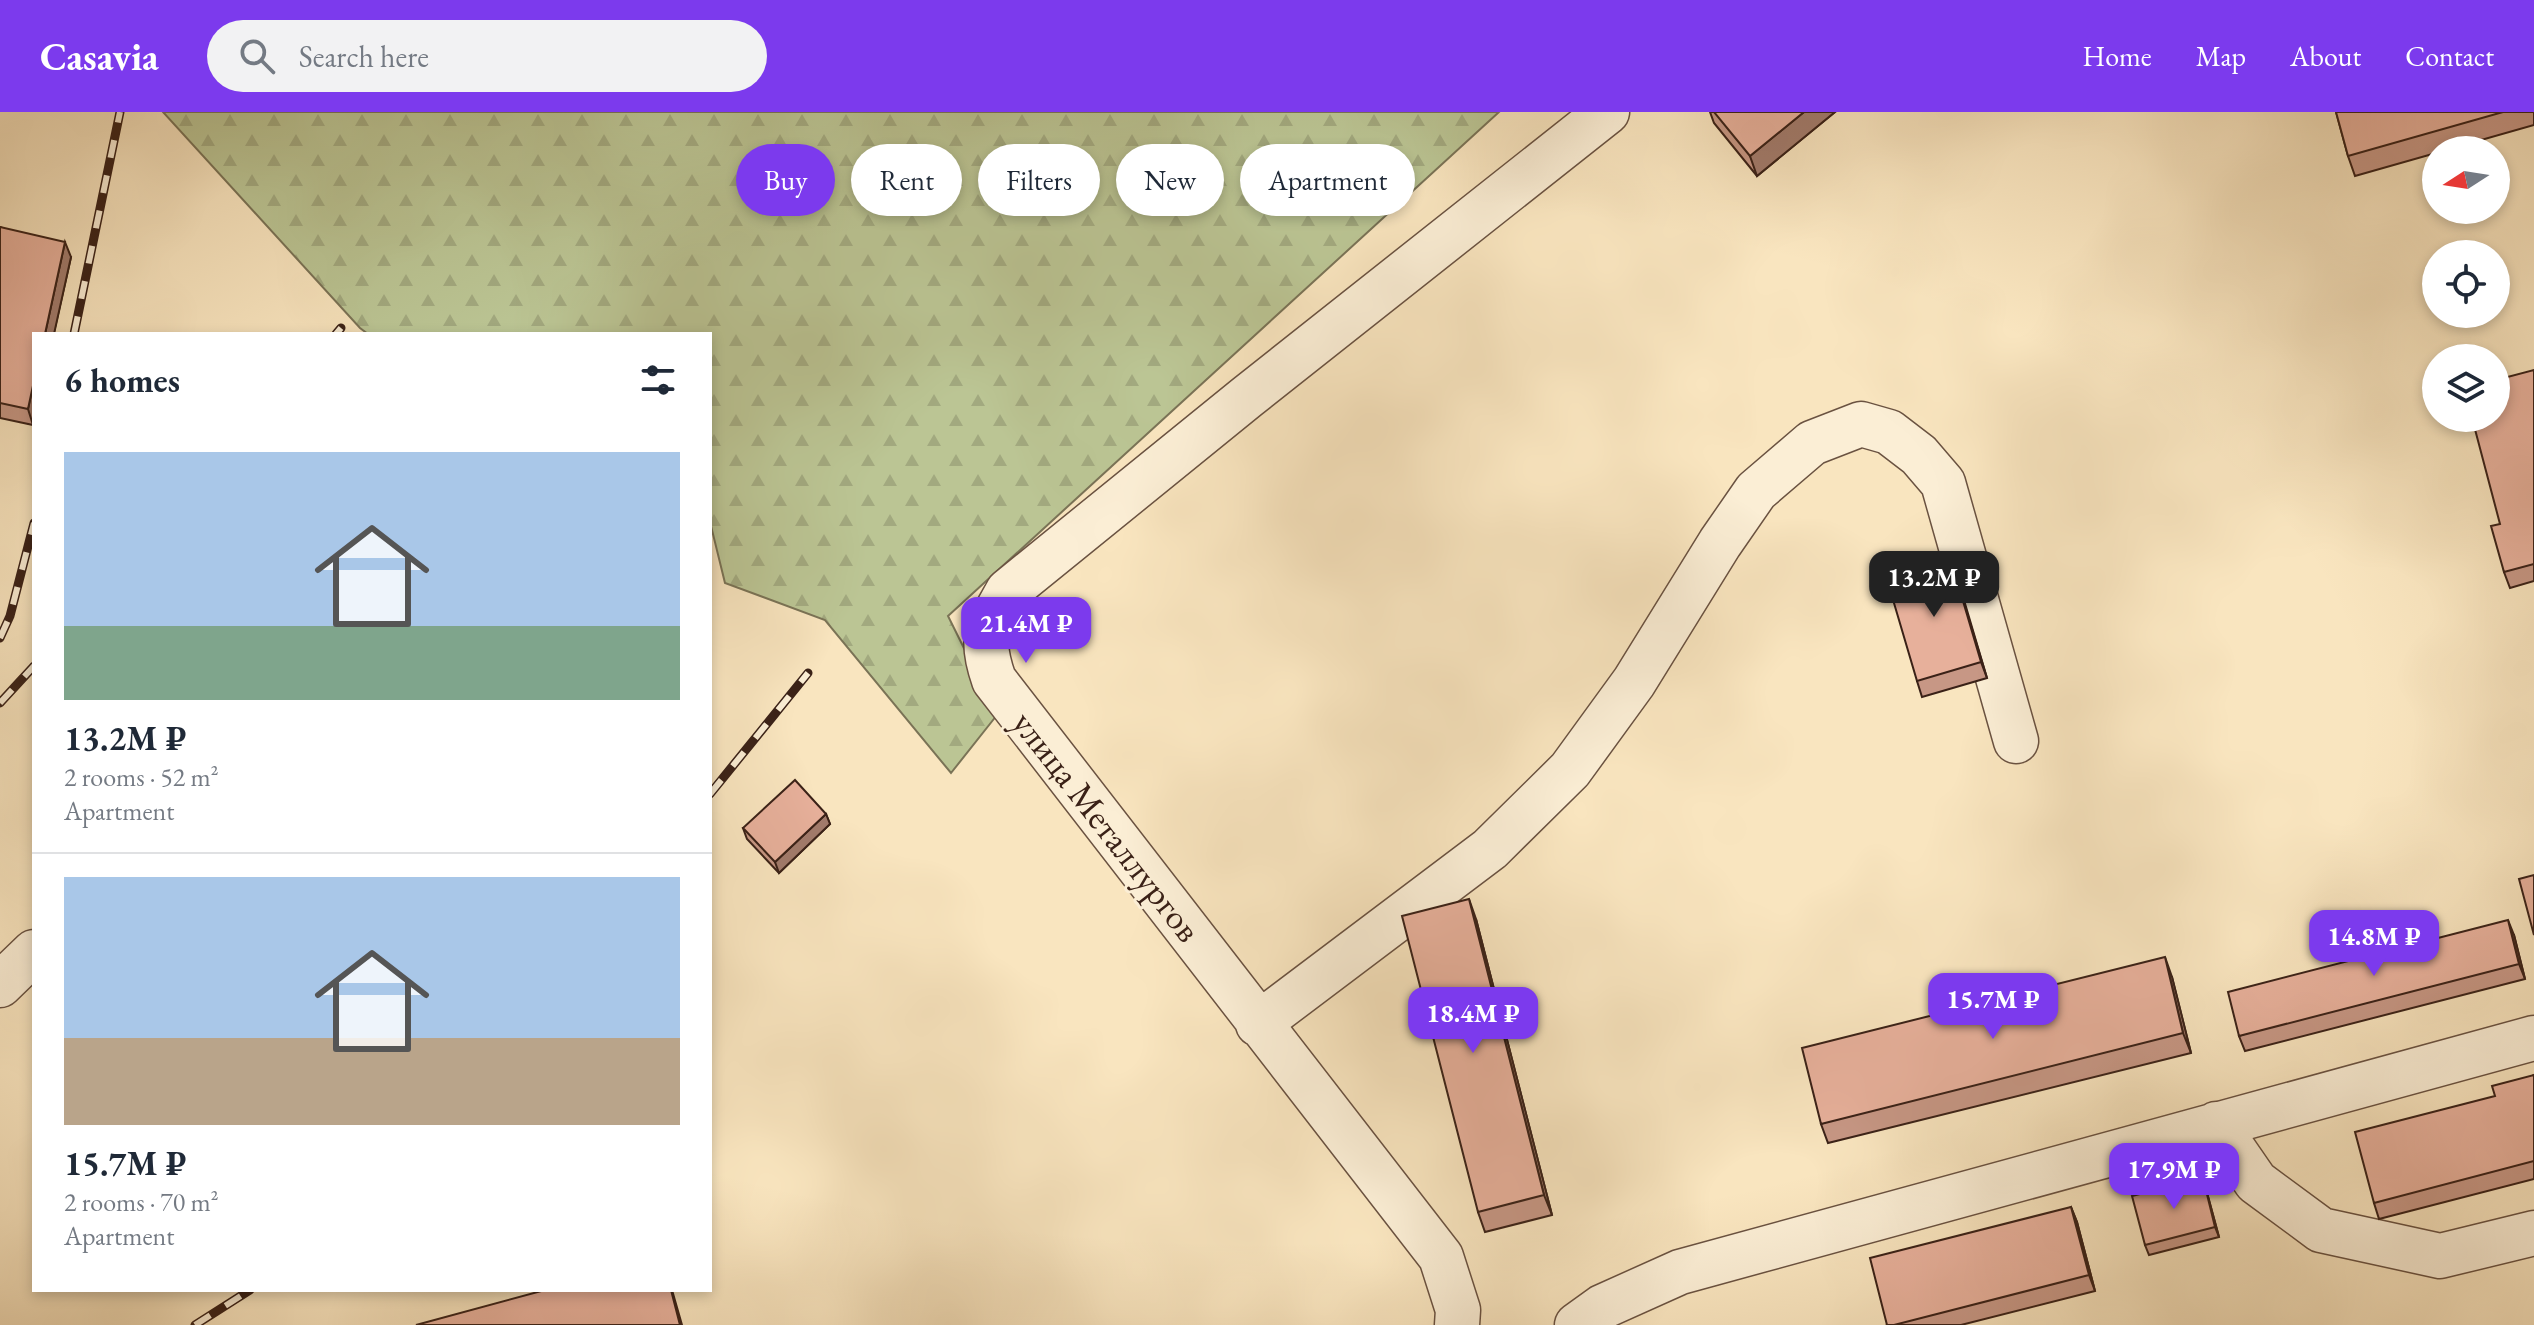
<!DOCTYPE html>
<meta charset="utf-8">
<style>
:root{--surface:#fff;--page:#f2f2f3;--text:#1f2937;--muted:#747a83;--line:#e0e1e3;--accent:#7c3aed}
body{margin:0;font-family:"EB Garamond",serif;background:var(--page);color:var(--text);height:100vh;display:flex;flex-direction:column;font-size:30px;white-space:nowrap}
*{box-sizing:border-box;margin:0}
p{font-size:26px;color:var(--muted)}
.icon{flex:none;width:44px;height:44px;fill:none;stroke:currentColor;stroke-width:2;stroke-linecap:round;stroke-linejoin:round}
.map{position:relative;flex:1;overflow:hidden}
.side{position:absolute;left:32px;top:220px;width:680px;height:960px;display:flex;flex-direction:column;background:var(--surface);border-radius:0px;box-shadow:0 4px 12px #0003}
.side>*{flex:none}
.banner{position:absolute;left:736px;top:32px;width:760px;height:72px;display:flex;gap:16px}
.needle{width:52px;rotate:258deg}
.controls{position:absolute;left:2422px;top:24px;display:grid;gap:16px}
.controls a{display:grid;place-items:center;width:88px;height:88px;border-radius:50%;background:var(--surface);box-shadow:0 4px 12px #0003;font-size:40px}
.price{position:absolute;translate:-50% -68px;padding:0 18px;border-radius:16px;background:var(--accent);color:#fff;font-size:26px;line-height:52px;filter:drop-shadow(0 2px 4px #0008)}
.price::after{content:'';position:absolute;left:50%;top:48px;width:24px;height:18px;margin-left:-12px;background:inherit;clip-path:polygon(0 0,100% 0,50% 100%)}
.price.current{background:#222;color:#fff}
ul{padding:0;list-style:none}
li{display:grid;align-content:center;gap:16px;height:424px;padding:0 32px}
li+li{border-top:2px solid var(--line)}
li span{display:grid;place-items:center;height:248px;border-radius:0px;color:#555}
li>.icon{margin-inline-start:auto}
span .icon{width:144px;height:144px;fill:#fffc;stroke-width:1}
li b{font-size:34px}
h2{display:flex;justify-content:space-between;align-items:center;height:96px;padding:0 32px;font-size:34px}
.tag{padding:0 28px;border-radius:36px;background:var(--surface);box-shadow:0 4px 12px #0003;font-size:28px;line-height:72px}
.tag.current{background:var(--accent);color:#fff}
header{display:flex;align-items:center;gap:48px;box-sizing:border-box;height:112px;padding:0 40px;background:var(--accent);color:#fff}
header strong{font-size:38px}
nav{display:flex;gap:44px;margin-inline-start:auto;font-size:28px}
.search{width:560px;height:72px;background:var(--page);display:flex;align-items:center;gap:20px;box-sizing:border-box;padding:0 28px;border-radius:44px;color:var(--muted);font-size:30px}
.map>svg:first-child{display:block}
.forest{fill:url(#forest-firs);stroke:#7a7356;stroke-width:2}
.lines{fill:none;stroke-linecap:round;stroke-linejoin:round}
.minor-casing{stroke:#6a5241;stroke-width:47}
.minor{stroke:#fbeed5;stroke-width:44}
.rail-casing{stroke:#3a2117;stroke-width:9}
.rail{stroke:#fbeed5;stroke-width:6;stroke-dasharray:18;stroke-linecap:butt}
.wall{fill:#c79785;stroke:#3a2117;stroke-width:2}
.shaded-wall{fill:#a27b6c;stroke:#3a2117;stroke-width:2}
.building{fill:#e7b09b;stroke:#3a2117;stroke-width:2}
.labels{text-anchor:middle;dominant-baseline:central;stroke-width:6;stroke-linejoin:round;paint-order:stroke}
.street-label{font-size:36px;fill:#3a2117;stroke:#fbeed5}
</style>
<header>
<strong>Casavia</strong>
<div class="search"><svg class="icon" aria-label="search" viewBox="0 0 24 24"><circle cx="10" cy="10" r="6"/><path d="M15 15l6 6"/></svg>Search here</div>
<nav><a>Home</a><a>Map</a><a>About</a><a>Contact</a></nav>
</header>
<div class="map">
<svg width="2534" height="1213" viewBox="0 0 2534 1213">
<defs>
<pattern id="forest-firs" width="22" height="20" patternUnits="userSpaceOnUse" patternTransform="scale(2)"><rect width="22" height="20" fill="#bbc594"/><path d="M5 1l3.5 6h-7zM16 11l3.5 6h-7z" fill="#a2a97f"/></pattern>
</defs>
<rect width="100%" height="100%" fill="#f9e5bf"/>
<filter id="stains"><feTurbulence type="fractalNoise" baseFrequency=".0025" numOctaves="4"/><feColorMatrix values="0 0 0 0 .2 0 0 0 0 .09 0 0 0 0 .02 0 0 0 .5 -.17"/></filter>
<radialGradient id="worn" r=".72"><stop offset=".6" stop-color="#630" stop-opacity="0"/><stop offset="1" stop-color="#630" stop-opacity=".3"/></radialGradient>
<path class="forest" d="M 163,0 L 1499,0 L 948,504 L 997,603 L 951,661 L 825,508 L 725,471 L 710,410 L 710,222 L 368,222 L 360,216 Z"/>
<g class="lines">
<defs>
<path id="minor" d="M 0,873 L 34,840
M 1258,912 L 1490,737 L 1570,658 L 1634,570 L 1720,431 L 1756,379 L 1812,331 L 1861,312 L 1889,320 L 1919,343 L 1943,371 L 2016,629
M 2216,1012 L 2256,1070 L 2321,1118 L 2440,1144 L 2534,1121
M 1457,1213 L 1458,1198 L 1441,1145 L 994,568 C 979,525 987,517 1008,479 L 1247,285 L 1607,0
M 1577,1213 L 1602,1195 L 1680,1160 L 2534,926"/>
</defs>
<use href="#minor" class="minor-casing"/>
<use href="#minor" class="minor"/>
<defs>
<path id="rail" d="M 74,222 L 120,0
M 336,222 L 341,216
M 0,526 L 10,504 L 34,411
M 0,591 L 34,554
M 710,682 L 808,561
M 195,1213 L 250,1178"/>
</defs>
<use href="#rail" class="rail-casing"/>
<use href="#rail" class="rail"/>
</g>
<path class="wall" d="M 1710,0 L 1835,0 L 1757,64 L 1714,11 Z
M 2336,0 L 2534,0 L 2534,13 L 2446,38 L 2436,38 L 2436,41 L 2355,64 L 2348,44 Z
M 0,115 L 71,145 L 33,313 L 0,306 Z
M 2534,258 L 2534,469 L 2510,476 L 2504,460 L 2500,412 Z
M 1950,445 L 1987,566 L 1922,585 L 1917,569 Z
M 826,702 L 830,712 L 779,761 L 747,727 L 743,716 Z
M 1476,807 L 1552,1103 L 1485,1120 L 1478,1100 Z
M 2514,823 L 2525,867 L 2245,939 L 2239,924 Z
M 2172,865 L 2191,941 L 1828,1031 L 1821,1012 Z
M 2534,963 L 2534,1067 L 2379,1107 L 2374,1091 L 2495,984 Z
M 2203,1066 L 2219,1125 L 2149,1143 L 2145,1133 Z
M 2071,1095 L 2077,1110 L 2095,1179 L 1961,1213 L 1887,1213 Z"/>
<path class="shaded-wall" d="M 1804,0 L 1835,0 L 1757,64 L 1750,44 Z
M 65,130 L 71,145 L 54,222 L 45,222 Z
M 34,269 L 34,310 L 33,313 L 28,297 Z
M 1950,445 L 1956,461 L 1987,566 L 1981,550 Z
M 826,702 L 830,712 L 779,761 L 775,750 Z
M 1469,787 L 1476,807 L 1552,1103 L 1544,1083 Z
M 2508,808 L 2514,823 L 2525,867 L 2519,852 Z
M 2165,845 L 2172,865 L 2191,941 L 2183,921 Z
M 2203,1066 L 2206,1077 L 2219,1125 L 2215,1115 Z
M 2071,1095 L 2077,1110 L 2095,1179 L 2089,1163 Z
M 671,1178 L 672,1178 L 682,1213 L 680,1213 Z"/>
<path class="building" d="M 1714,0 L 1804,0 L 1750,44 Z
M 2336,0 L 2503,0 L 2348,44 Z
M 0,115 L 65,130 L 45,222 L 34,222 L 34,269 L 28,297 L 0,291 Z
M 2534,258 L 2534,452 L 2504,460 L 2491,414 L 2500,412 L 2472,306 L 2496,306 L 2496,268 Z
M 1950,445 L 1981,550 L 1917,569 L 1886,464 Z
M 795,668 L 826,702 L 775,750 L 743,716 Z
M 2534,763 L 2534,823 L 2519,767 Z
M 1469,787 L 1544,1083 L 1478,1100 L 1402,804 Z
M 2508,808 L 2519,852 L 2239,924 L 2228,880 Z
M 2165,845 L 2183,921 L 1821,1012 L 1802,936 Z
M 2534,963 L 2534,1049 L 2374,1091 L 2355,1020 L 2495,984 L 2492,974 Z
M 2203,1066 L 2215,1115 L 2145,1133 L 2132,1084 Z
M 2071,1095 L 2089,1163 L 1894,1213 L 1887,1213 L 1870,1146 Z
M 545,1178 L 671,1178 L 680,1213 L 416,1213 Z"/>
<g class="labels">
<g class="street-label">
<text transform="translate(1107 714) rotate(52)">улица Металлургов</text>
</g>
</g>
<rect width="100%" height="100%" filter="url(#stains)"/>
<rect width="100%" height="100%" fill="url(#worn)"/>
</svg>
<div class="controls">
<a><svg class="needle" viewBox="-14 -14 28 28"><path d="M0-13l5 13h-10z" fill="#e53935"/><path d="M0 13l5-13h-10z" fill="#747a83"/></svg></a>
<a><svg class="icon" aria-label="locate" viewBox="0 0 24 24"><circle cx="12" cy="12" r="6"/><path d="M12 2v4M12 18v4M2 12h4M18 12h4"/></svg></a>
<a><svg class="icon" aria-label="layers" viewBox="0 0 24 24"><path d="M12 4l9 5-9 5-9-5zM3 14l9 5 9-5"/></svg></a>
</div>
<b class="price current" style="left:1934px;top:507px">13.2M ₽</b>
<b class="price" style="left:1026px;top:553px">21.4M ₽</b>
<b class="price" style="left:2374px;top:866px">14.8M ₽</b>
<b class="price" style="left:1993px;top:929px">15.7M ₽</b>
<b class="price" style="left:1473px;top:943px">18.4M ₽</b>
<b class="price" style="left:2174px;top:1099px">17.9M ₽</b>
<div class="banner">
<a class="tag current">Buy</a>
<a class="tag">Rent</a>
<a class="tag">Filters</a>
<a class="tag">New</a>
<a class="tag">Apartment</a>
</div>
<section class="side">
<h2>6 homes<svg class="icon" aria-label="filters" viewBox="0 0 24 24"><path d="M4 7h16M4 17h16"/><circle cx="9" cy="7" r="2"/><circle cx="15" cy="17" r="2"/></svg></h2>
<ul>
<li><span style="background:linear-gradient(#a9c7e8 70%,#7fa58c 0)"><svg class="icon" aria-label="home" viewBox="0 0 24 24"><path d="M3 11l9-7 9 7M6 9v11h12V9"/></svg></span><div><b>13.2M ₽</b><p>2 rooms · 52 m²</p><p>Apartment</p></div></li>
<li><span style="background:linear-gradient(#a9c7e8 65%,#b9a48a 0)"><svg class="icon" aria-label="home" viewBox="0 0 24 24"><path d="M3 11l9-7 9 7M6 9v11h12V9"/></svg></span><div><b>15.7M ₽</b><p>2 rooms · 70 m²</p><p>Apartment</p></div></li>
</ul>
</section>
</div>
